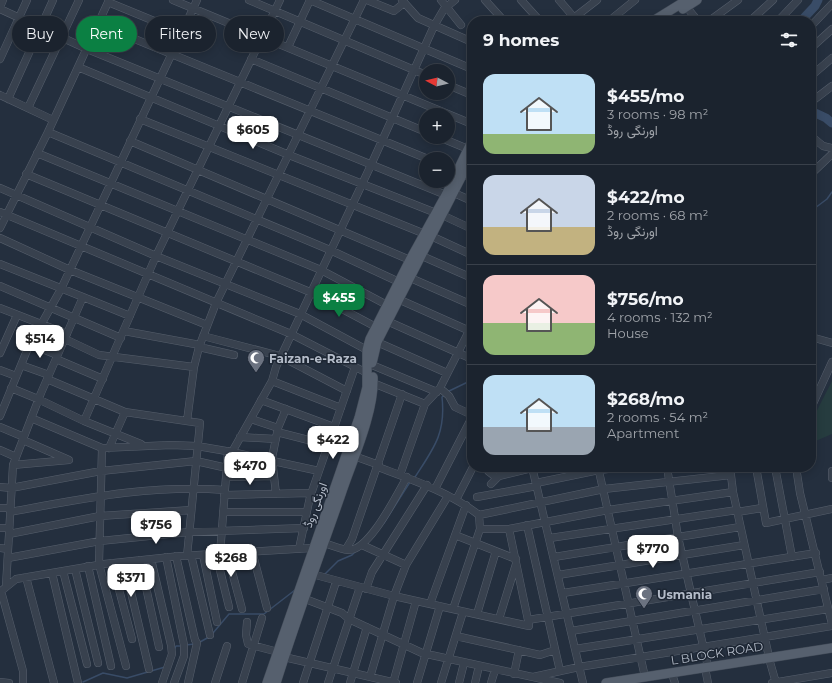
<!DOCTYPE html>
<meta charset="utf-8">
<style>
:root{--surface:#1b232e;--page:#282f3a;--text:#f1f3f6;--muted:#a0a4aa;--line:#39404a;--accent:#0b8043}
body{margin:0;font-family:Montserrat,Vazirmatn,sans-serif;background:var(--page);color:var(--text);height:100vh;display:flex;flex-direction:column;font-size:15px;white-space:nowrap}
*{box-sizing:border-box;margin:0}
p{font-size:13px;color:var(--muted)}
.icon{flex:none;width:22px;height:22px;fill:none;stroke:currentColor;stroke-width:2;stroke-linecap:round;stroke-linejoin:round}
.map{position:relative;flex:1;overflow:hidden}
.drawer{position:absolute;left:467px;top:16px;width:349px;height:456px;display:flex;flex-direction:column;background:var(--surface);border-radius:16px;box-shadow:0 2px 10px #0003,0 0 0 1px var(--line)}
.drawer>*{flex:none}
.hud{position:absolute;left:12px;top:16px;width:380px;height:36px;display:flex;gap:8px}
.needle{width:26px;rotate:277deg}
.tools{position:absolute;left:419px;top:64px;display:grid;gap:8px}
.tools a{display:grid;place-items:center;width:36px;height:36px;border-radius:50%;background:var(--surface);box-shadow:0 2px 10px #0003,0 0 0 1px var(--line);font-size:20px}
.price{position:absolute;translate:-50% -34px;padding:0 9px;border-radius:8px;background:#fff;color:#222;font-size:13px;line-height:26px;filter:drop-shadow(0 1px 2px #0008)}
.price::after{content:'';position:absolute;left:50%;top:24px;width:12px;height:9px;margin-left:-6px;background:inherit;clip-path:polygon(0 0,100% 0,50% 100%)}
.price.on{background:var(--accent);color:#fff}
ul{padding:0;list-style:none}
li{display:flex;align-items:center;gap:12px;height:100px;padding:0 16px}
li+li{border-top:1px solid var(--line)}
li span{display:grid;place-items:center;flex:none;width:112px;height:80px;border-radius:12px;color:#555}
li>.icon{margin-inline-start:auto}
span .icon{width:48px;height:48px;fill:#fffc;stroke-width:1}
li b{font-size:17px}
h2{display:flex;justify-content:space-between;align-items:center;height:48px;padding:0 16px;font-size:17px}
.tag{padding:0 14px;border-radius:18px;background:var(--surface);box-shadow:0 2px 10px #0003,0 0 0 1px var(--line);font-size:14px;line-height:36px}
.tag.on{background:var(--accent);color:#fff}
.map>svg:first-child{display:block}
.green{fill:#263c3f}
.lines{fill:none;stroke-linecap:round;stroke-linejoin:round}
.stream{stroke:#394c67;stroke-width:1.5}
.river{stroke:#394c67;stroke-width:9}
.minor-casing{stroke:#565f6c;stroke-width:8}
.major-casing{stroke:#414a57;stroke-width:10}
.minor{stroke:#38414e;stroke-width:7}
.major{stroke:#56606e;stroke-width:9}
.labels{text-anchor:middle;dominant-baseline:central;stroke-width:3;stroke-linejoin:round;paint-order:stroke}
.poi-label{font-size:12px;font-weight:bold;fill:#b4bcc9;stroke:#1d2633;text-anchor:start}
.street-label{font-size:12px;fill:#b4bcc9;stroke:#1d2633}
</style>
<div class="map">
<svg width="832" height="683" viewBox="0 0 832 683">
<rect width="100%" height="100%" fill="#242f3e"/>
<path class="green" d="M 832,381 L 832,434 L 811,443 L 811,422 Z"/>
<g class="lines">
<path class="stream" d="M 811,211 L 827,199 L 832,192
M 447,392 L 472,380
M 415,477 C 434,448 446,433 442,397 L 445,395
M 384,523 L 410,482
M 324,575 L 338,561 L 352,555 L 356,551
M 213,633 L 229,614 L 264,614 L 295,590
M 200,642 L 209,637
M 186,645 L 194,644
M 174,650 L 176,646 L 182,646
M 83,682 L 103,673 L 127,678 L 165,667"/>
<path class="river" d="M 801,21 L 815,6 L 818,0
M 811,111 L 826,118 L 832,123"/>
<defs>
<path id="minor" d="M 173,0 L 472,124
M 249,0 L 426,75
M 367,0 L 394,11 L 404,3
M 402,0 L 418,18 L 472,42
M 441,0 L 461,25
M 485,0 L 504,21
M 521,0 L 540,21
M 559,0 L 577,21
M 108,2 L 181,32
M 684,4 L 698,21
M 0,7 L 3,0
M 0,9 L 87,49 L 446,195
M 575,17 L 597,0
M 609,21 L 635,0
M 709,21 L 738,0
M 750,21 L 773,0
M 778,21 L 798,0
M 98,24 L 428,159
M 811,26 L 832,4
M 288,47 L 310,0 L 472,69
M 811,48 L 832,29
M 0,59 L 27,0
M 251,59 L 426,132
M 78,67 L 289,155 L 436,213
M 811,76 L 832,58
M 448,85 L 472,95
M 0,95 L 53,120
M 8,99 L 53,0
M 811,102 L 832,86
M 28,108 L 79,0
M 140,119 L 425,234
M 48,132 L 330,250 L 399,282
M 811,136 L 823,146 L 832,148
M 439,137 L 468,149
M 130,141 L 410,260
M 37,153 L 321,270 L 387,305
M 448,167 L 472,178
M 26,174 L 310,292 L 376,327
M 811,174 L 832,154
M 0,188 L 156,256 L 300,314 L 367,350
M 454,193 L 472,201
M 0,212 L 291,334 L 367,373
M 442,215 L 472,229
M 0,228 L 48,132 L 109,0
M 431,236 L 472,255
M 0,238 L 70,270 L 207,325
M 422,256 L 472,278
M 0,264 L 83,297 L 41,393 L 13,465 L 6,586
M 406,276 L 472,305
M 0,286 L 121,338
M 83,297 L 130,316
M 398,299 L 472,332
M 0,308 L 67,334
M 387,321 L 472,359
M 124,331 L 200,345
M 203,336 L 280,356 L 347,391
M 811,337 L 832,343
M 65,339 L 99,355 L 194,367
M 377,342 L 447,373
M 30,344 L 57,355
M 199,347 L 234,355
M 0,353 L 17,315
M 56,359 L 103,379
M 21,365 L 49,375
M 372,365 L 437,392
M 0,370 L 16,376
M 47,379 L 125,412 L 200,423 L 187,556
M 272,381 L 341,408
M 373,383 L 425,404
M 11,388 L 38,399 L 84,421 L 141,444
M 440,388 L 449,396 L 455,407 L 472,415
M 261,400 L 334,427
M 811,408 L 832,362
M 0,416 L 28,348 L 61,289 L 197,0
M 31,418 L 102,448 L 171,445 L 197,446 L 232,452 L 272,381 L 276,367 L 371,165 L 434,26 L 444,9 L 455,0
M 251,419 L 278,428
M 84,421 L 156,256 L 280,0
M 187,421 L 194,367 L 199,347 L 216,303 L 364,0
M 0,427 L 24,437
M 277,432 L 328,445
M 240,437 L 276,439
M 102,448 L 99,564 L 126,666
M 109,448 L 125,412
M 0,450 L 16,457
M 232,452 L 319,471
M 354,456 L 379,465
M 13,465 L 69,460 L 23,440
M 378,467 C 413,480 449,492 479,515 L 480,529 L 453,609
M 490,467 L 488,471 L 497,478
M 532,467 L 583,683
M 598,467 L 645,677
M 667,467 L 678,537 L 708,667
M 730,467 L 733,492 L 769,657
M 756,467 L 766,523 L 832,509
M 775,467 L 792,557
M 796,467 L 800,493 L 832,624
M 832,471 L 832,478
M 400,475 L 425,404 L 440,388 L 472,325
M 226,477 L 274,476
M 536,483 L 599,470 L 627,467
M 491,484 L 499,476 L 532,468
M 0,487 L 11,488 L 101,471 L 196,461 L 227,468
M 435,489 L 472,417
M 733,492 L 608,510 L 509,529 L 528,620 L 820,572
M 276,494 L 272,458 L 278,428 L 286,409
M 224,495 L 311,493
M 477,497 L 537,486
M 456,500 L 473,467
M 0,508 L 10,508
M 10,512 C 81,499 153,484 225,490
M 223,512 L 307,512
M 737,512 L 762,508
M 479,515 L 604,489 L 731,475
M 527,525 L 560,671
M 0,528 L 9,528
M 480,529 L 509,529
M 9,534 L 100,516 L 191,510
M 455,535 L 516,559
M 550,538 L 737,510
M 324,543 C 331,545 340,549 348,550 C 369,552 397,494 407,477
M 362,545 L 406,565
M 0,548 L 8,549
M 299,549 L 310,497 L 355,367
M 346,549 L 352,539 L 402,394
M 252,551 L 267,608
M 227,553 L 242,609
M 216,554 L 229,607
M 220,554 L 228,451
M 191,555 L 210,635
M 203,555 L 217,622
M 176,556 L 195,640 L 197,643 L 188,683
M 166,557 L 184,645 L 184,656 L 174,683
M 554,557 L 740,527
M 8,558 L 100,541 L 189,532 L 304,528
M 151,559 L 171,645 L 172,654 L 162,683
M 140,560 L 159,647
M 124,562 L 149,669
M 112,563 L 132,639
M 88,566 L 111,666
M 75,569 L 98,663
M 63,571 L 87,664
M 52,573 L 78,683
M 312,574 L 394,596 L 529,626 L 528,620
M 558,575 L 744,545
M 26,577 L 54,683
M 822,580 L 832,578
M 366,589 L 372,572 L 427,485
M 1,591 L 23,671 L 23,683
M 0,592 L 16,579 L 104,564 L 180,556 L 312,548
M 563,593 L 816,553
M 300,597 L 342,613 L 349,619 L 422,653 L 560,683
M 430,604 L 466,505
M 477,614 L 496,551
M 499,619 L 516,564
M 247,622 L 246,635 L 248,644 L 278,652
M 571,631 L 824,589
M 456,636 L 540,655 L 555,650
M 575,649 L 828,609
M 284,657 L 396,683
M 770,662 L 776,683
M 706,673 L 708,683
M 514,674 L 519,650
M 370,677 L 394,596 L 406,565 L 448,496
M 533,677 L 579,667 L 832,626
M 673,677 L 675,683
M 0,682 L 9,683
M 215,683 L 227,646
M 242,683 L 262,618
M 303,683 L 336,582
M 328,683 L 360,587
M 350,683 L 367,627
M 393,683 L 416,601
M 417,683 L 440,606
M 441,683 L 463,612
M 459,683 L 464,663
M 475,683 L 479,666
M 491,683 L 495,670
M 772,683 L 832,673"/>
<path id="major" d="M 683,9 L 697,0
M 653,21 L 687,0
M 372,363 L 377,342 L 472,156
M 267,683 L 359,418 L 367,387 L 367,350 L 370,339 L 410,260 L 446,195 L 472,141
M 276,683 C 296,619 319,557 341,494 C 352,461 375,411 373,377
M 606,683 L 832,648"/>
</defs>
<use href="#minor" class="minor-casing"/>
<use href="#major" class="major-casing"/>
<use href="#minor" class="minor"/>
<use href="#major" class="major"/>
</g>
<defs>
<symbol id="mosque-pin" viewBox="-11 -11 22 30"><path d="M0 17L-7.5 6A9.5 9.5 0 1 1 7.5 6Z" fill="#6b7280" stroke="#1d2633"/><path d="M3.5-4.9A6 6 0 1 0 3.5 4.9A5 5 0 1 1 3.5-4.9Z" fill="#fff"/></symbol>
</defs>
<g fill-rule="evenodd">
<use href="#mosque-pin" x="246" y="348" width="20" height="27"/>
<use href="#mosque-pin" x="634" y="584" width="20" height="27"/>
</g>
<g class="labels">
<g class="poi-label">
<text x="269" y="358">Faizan-e-Raza</text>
<text x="657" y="594">Usmania</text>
</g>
<g class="street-label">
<text transform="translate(315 505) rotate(-70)">اورنگی روڈ</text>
<text transform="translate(717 653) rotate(-9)">L BLOCK ROAD</text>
</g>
</g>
</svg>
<div class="tools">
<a><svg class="needle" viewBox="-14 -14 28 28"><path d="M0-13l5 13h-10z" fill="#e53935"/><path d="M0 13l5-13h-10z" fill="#a0a4aa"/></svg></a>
<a>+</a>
<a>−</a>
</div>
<b class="price" style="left:253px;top:150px">$605</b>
<b class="price on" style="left:339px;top:318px">$455</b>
<b class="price" style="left:40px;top:359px">$514</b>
<b class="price" style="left:333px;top:460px">$422</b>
<b class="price" style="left:250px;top:486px">$470</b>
<b class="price" style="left:156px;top:545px">$756</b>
<b class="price" style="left:653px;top:569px">$770</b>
<b class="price" style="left:231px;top:578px">$268</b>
<b class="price" style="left:131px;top:598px">$371</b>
<div class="hud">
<a class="tag">Buy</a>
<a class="tag on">Rent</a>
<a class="tag">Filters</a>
<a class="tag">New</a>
</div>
<section class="drawer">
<h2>9 homes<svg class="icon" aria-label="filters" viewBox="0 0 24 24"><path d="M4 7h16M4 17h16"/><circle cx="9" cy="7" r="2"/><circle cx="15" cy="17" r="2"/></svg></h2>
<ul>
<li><span style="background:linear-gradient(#bfe0f5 75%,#8fb573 0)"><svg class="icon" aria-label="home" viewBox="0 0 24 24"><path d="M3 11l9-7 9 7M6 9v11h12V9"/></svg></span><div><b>$455/mo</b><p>3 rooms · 98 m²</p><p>اورنگی روڈ</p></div></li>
<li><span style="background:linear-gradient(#c9d6e8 65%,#c2b280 0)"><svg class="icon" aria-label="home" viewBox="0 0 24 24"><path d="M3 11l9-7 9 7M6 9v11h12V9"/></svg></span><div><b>$422/mo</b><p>2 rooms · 68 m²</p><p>اورنگی روڈ</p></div></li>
<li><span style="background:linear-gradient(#f6c9c9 60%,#8fb573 0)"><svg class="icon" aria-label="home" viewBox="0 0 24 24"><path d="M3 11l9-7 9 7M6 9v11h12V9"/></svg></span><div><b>$756/mo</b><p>4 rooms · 132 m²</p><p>House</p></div></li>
<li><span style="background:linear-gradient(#bfe0f5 65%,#9aa5b1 0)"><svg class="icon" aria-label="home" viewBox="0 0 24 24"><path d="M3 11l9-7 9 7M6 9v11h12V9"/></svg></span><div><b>$268/mo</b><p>2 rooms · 54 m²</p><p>Apartment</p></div></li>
</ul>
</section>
</div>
